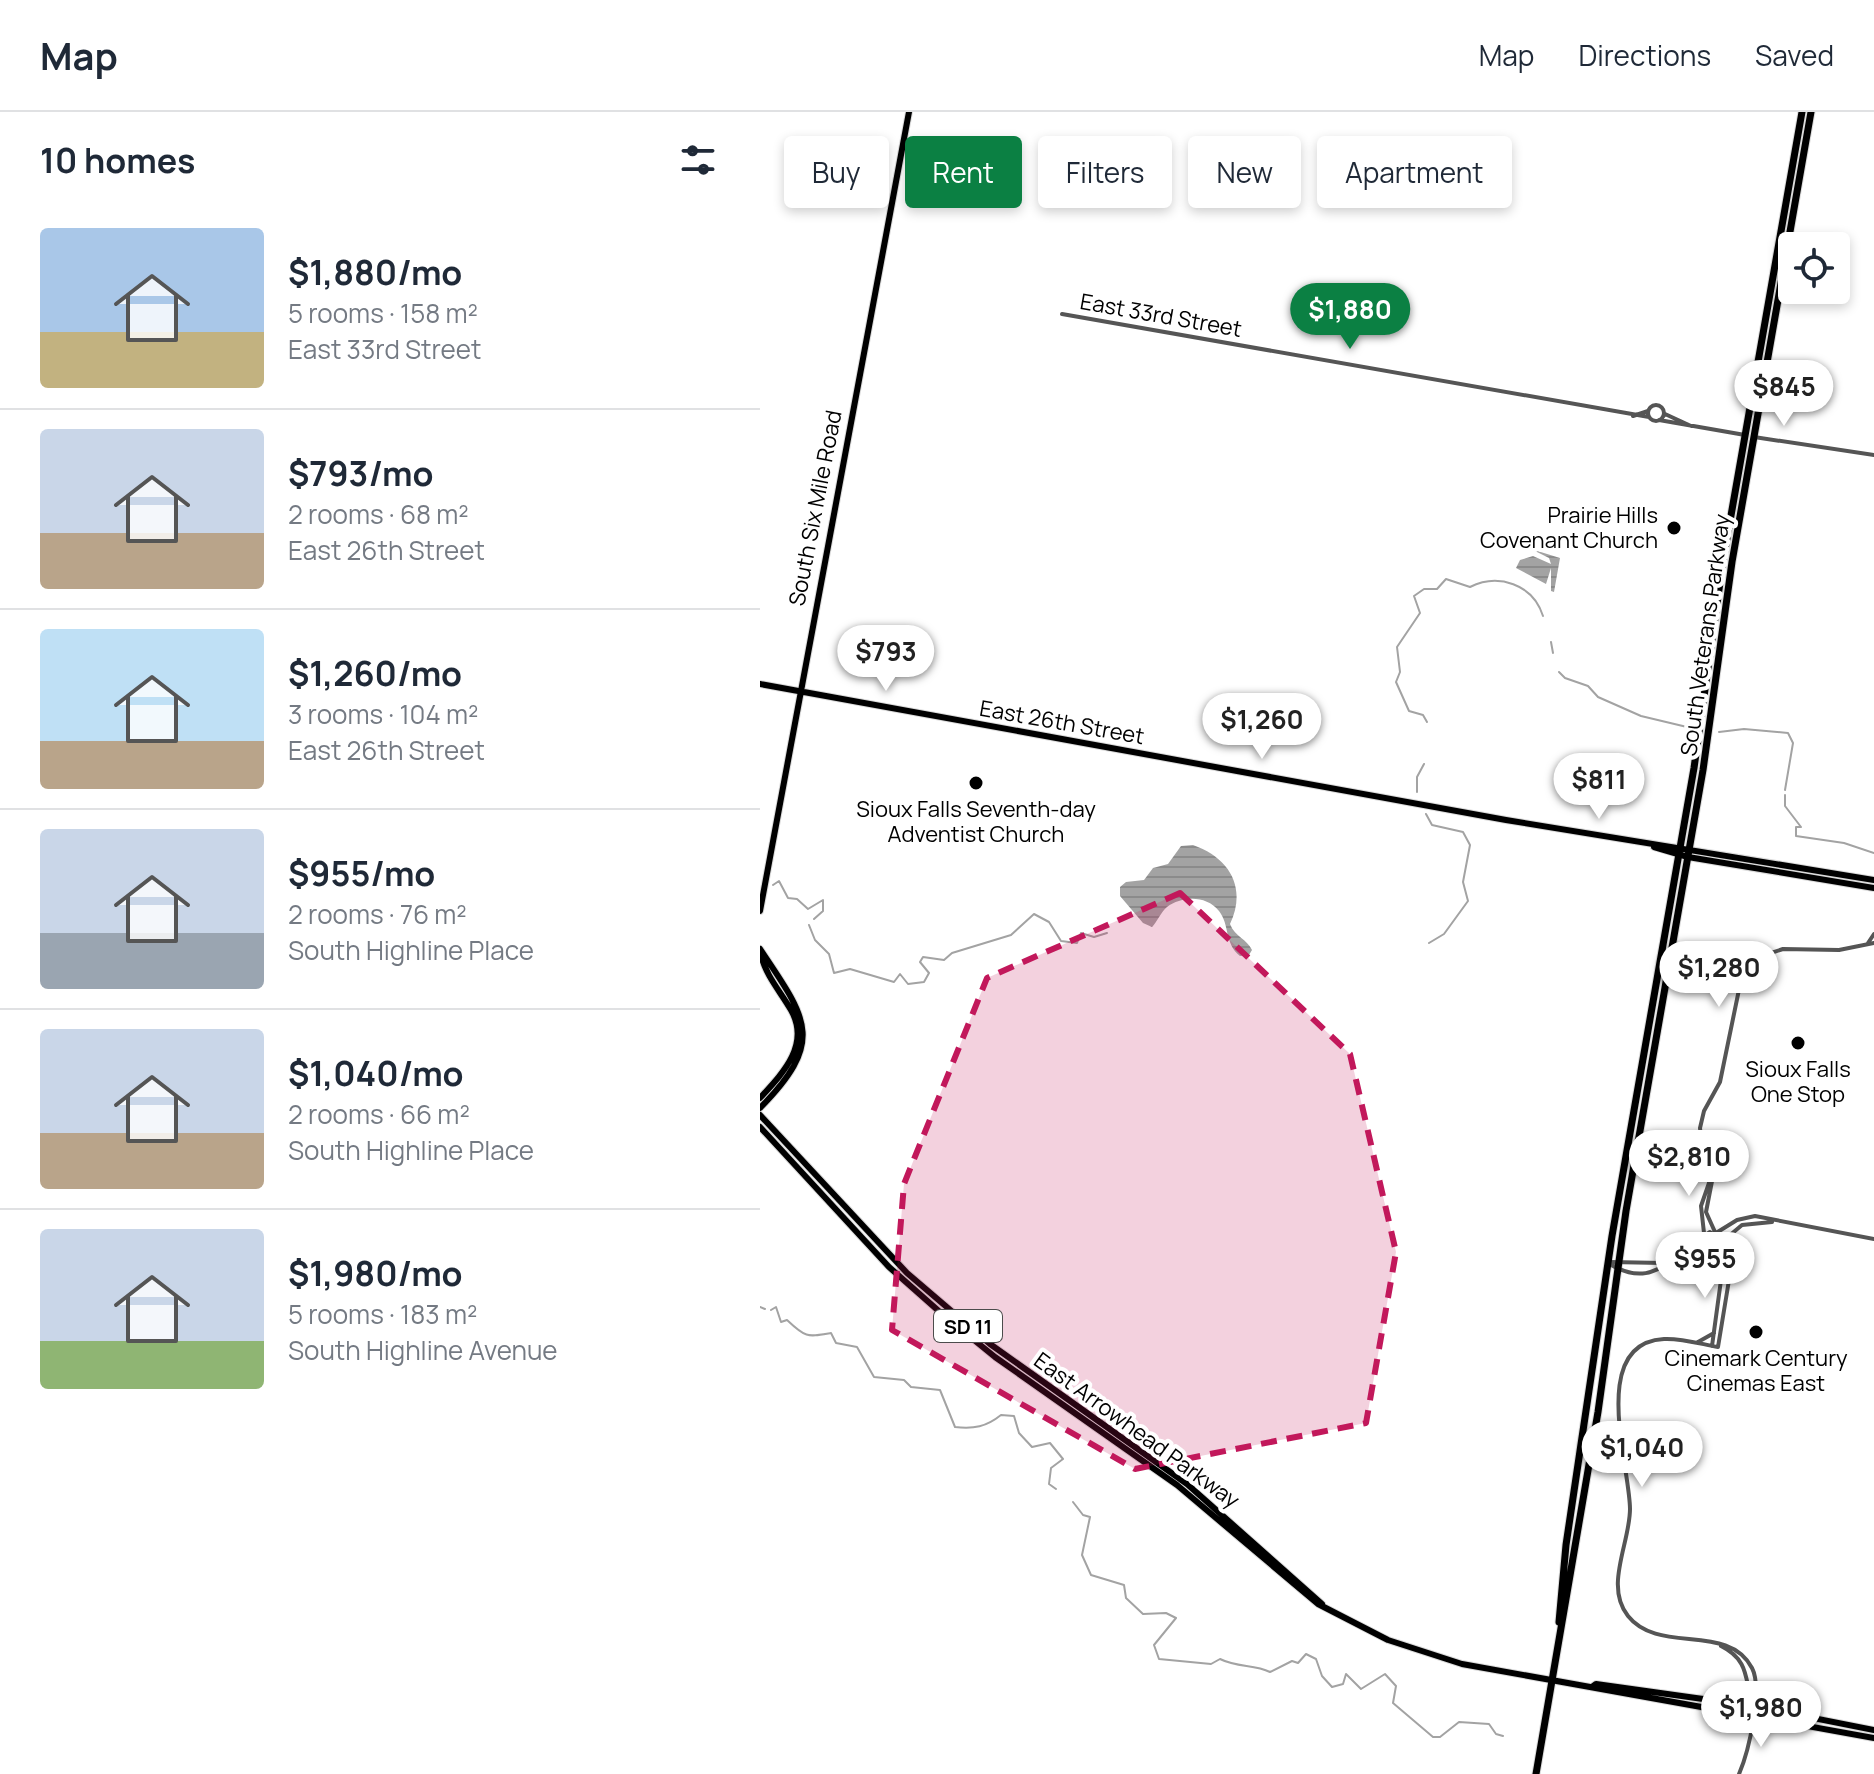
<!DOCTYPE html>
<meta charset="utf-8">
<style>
:root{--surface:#fff;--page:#f6f6f7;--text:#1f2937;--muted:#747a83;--line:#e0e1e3;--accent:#0b8043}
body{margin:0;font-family:Manrope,sans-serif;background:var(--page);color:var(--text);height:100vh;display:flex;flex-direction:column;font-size:30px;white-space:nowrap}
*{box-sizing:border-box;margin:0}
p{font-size:26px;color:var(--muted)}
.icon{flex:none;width:44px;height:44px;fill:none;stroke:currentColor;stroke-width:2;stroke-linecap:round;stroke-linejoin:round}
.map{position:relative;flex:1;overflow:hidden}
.details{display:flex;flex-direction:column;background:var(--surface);width:760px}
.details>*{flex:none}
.top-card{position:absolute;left:24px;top:24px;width:760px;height:72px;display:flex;gap:16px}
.controls{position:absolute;left:1018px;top:120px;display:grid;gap:16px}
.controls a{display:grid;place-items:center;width:72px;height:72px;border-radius:8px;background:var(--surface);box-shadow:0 4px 12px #0003;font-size:40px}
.price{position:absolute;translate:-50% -68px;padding:0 18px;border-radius:28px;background:#fff;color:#222;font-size:26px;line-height:52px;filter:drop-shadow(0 2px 4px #0008)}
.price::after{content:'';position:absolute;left:50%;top:48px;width:24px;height:18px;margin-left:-12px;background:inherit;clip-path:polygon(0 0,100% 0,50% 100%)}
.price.on{background:var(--accent);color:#fff}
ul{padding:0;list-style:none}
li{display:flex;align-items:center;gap:24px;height:200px;padding:0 40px}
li+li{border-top:2px solid var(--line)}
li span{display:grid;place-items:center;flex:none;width:224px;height:160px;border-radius:8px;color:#555}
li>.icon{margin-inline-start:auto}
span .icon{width:96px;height:96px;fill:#fffc;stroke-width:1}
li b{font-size:34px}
h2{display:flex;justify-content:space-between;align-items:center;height:96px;padding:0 40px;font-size:34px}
.chip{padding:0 28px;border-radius:8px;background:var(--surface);box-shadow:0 4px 12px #0003;font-size:28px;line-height:72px}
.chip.on{background:var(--accent);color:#fff}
header{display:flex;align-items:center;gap:48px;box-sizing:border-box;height:112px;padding:0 40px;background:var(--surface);border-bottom:2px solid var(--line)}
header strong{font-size:38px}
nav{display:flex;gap:44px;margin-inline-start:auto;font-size:28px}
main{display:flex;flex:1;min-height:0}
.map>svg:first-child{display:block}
.water{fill:url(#water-rules)}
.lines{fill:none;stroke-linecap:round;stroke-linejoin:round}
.stream{stroke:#a3a3a3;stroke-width:2}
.major-casing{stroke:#dbdbdb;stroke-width:8}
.highway-casing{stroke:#dbdbdb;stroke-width:9}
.minor{stroke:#555;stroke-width:4}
.major{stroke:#000;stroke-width:6}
.highway{stroke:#000;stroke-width:7}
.marked{fill:#c2185b;fill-opacity:0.2;stroke:#c2185b;stroke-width:6;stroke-dasharray:16 10;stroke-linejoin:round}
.poi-dot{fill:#000;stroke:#fff;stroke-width:3}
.labels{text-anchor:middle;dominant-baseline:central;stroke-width:8;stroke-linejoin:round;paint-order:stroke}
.shield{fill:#fff;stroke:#4c4c4c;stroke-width:2}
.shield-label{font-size:20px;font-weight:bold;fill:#000}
.street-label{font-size:22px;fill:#000;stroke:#fff}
.poi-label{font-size:22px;fill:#000;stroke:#fff}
</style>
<header>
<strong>Map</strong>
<nav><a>Map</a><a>Directions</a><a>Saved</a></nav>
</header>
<main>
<section class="details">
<h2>10 homes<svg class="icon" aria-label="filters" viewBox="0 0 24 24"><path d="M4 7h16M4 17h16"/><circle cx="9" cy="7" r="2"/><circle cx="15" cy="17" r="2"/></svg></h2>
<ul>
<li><span style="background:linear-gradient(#a9c7e8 65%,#c2b280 0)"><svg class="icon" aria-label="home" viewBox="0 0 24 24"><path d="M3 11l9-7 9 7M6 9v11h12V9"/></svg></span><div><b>$1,880/mo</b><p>5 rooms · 158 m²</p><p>East 33rd Street</p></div></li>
<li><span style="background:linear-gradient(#c9d6e8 65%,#b9a48a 0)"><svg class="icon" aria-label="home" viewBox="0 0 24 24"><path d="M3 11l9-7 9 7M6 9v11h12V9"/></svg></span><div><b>$793/mo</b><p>2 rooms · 68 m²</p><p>East 26th Street</p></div></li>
<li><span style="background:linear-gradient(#bfe0f5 70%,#b9a48a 0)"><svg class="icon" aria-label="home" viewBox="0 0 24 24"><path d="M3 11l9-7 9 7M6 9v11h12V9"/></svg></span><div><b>$1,260/mo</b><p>3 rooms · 104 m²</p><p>East 26th Street</p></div></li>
<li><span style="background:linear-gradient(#c9d6e8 65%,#9aa5b1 0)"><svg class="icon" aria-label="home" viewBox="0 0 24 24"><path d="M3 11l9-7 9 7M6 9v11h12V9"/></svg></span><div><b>$955/mo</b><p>2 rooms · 76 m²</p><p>South Highline Place</p></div></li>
<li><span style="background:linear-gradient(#c9d6e8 65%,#b9a48a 0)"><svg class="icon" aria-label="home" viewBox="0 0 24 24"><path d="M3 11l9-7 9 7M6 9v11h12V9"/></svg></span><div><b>$1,040/mo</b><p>2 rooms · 66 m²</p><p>South Highline Place</p></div></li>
<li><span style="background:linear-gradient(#c9d6e8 70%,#8fb573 0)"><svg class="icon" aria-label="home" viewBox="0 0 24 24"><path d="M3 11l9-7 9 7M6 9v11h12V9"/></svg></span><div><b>$1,980/mo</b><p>5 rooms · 183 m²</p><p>South Highline Avenue</p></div></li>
</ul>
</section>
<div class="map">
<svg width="1114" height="1662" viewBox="0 0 1114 1662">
<defs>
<pattern id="water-rules" width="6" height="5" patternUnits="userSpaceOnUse" patternTransform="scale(2)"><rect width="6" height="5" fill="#a3a3a3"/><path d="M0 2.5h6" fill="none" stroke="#8b8b8b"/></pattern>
</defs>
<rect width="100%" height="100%" fill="#fff"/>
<path class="water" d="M 771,437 L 800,446 L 794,480 L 791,479 L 791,456 L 786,472 L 756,456 L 760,448 L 773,444 L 791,452 L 789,446 Z
M 433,733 C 470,746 487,776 470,812 C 475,825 487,827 492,838 L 489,843 L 480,844 C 464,831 470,813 459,799 C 446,783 422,784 407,795 C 401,800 397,810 392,815 L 383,811 L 360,784 L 360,775 L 366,770 L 384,768 L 393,756 L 408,752 L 421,734 Z"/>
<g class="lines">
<path class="stream" d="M 791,530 L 793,541
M 799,560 L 805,566 L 828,574 L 838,585 L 881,604 L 927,615
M 667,610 L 663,603 L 649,599 L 636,570 L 640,560 L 637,535 L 660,501 L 654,484 L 664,477 L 677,477 L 686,467 L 710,475 C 738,461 773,472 783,504
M 959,620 L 984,617 L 1028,621 L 1033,631 L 1025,678
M 657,680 L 657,665 L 664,652
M 1025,683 L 1025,694 L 1041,715 L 1036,715 L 1036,724 L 1084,731 L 1114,741
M 666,702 L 672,713 L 703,720 L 710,733 L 703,770 L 708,789 L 684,822 L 669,831
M 13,773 L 19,769 L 28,786 L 37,787 L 48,797 L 63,788 L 63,799 L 54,807
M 49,813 L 55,828 L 69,842 L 74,861 L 90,857 L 134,870 L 140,862 L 148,872 L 164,870 L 169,861 L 160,850 L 163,845 L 184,848 L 192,841 L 251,823 L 274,802 L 289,810 L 301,829 L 317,831 L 321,821 L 334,825 L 347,821
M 0,1195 L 5,1197
M 11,1198 L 16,1195 L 21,1210 L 27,1208 C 46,1226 47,1225 71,1221 L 76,1231 L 97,1235 L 114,1265 L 144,1268 L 151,1275 L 180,1278 L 195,1315 C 214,1317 226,1315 241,1303 L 254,1304 L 259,1321 L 272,1335 L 290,1331 L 303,1347 L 291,1356 L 289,1372 L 296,1377
M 313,1390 L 323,1403 L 330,1405 L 322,1443 L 331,1463 L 364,1473 L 366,1486 L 383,1502 L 406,1501 L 416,1506 L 394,1533 L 399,1547 L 451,1552 L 460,1547 C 478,1556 494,1552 510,1560 L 532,1549 L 538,1551 L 546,1542 L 556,1547 L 562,1564 L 572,1575 L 583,1572 L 586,1562 L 601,1577 L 625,1562 L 636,1574 L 633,1591 L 673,1625 L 680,1625 L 699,1610 L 729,1612 L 736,1622 L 743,1624"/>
<defs>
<path id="major" d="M 0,572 L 746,708 L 1114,768
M 894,735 L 928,745 L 1114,776
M 0,799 L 149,0
M 0,837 C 47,907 66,929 0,996
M 0,986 C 22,962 51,933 31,898 C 20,879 6,864 1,843
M 0,1003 L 147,1161 L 230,1232 L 427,1372 L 562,1492
M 0,1015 L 129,1155 L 181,1201 L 235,1245 L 417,1373 L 558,1492 L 628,1528 L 702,1552 L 1114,1626
M 832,1575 L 836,1572 L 993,1594 L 1114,1618"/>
<path id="highway" d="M 799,1510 L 806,1433 L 852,1124 L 934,656 L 963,449 L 1042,0
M 776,1662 L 838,1300 L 866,1099 L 943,658 L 972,450 L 1051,0"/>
</defs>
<use href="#major" class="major-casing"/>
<use href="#highway" class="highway-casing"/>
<path class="minor" d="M 302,202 L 889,305
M888 301a8 8 0 1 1 16 0a8 8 0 1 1-16 0Z
M 905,302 L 931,314
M 873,304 L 888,299
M 899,308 L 985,323
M 994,325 L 1114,343
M 1108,831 L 1114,822
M 955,1120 L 946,1100 L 953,1064 L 942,1034 L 940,1016 L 944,999 L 960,970 L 982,863 L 1005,843 L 1023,837 L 1079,838 L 1114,831
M 944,1121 L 941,1094 L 949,1071 L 948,1052
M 956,1121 L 977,1108 L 995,1104 L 1114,1127
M 963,1129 L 982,1113 L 1012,1110
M 948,1138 L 961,1168 L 952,1234
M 850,1150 L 903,1151 L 950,1120 L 961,1128 L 958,1144 L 969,1168 L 958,1235 C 941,1232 921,1226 904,1227 C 828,1231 870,1354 870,1397 C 870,1431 844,1474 868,1504 C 899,1543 968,1510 992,1556 C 1003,1577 989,1639 979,1662
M 848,1151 C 897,1182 913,1135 946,1137
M 938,1230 L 954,1221
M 961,1534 C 991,1549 984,1569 993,1593"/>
<use href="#major" class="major"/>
<use href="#highway" class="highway"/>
</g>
<path class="marked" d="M 420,781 L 590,942 L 636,1140 L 606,1311 L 375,1357 L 132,1218 L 144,1072 L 227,866 Z"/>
<g class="poi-dot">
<circle cx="914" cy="416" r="8"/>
<circle cx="216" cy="671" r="8"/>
<circle cx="1038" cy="931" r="8"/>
<circle cx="996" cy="1220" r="8"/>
</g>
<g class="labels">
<rect class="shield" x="174" y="1198" width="68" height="32" rx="6"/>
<g class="shield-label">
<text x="208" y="1214">SD 11</text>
</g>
<g class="street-label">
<text transform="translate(401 203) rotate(10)">East 33rd Street</text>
<text transform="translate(55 396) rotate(-79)">South Six Mile Road</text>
<text transform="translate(945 523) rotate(-82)">South Veterans Parkway</text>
<text transform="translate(302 610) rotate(10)">East 26th Street</text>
<text transform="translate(377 1318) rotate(36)">East Arrowhead Parkway</text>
</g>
<g class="poi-label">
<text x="898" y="403" text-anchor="end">Prairie Hills<tspan x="898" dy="25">Covenant Church</tspan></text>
<text x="216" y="697">Sioux Falls Seventh-day<tspan x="216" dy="25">Adventist Church</tspan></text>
<text x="1038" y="957">Sioux Falls<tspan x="1038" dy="25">One Stop</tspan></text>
<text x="996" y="1246">Cinemark Century<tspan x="996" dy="25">Cinemas East</tspan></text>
</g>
</g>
</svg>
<div class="controls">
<a><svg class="icon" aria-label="locate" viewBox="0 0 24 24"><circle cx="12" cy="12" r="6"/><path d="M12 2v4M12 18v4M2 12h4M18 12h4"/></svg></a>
</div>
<b class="price on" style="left:590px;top:239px">$1,880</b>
<b class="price" style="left:1024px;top:316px">$845</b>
<b class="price" style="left:126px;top:581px">$793</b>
<b class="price" style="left:502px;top:649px">$1,260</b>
<b class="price" style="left:839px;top:709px">$811</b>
<b class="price" style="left:959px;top:897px">$1,280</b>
<b class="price" style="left:929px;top:1086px">$2,810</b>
<b class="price" style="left:945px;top:1188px">$955</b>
<b class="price" style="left:882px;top:1377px">$1,040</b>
<b class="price" style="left:1001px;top:1637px">$1,980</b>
<div class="top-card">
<a class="chip">Buy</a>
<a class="chip on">Rent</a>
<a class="chip">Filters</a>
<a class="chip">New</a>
<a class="chip">Apartment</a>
</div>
</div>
</main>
